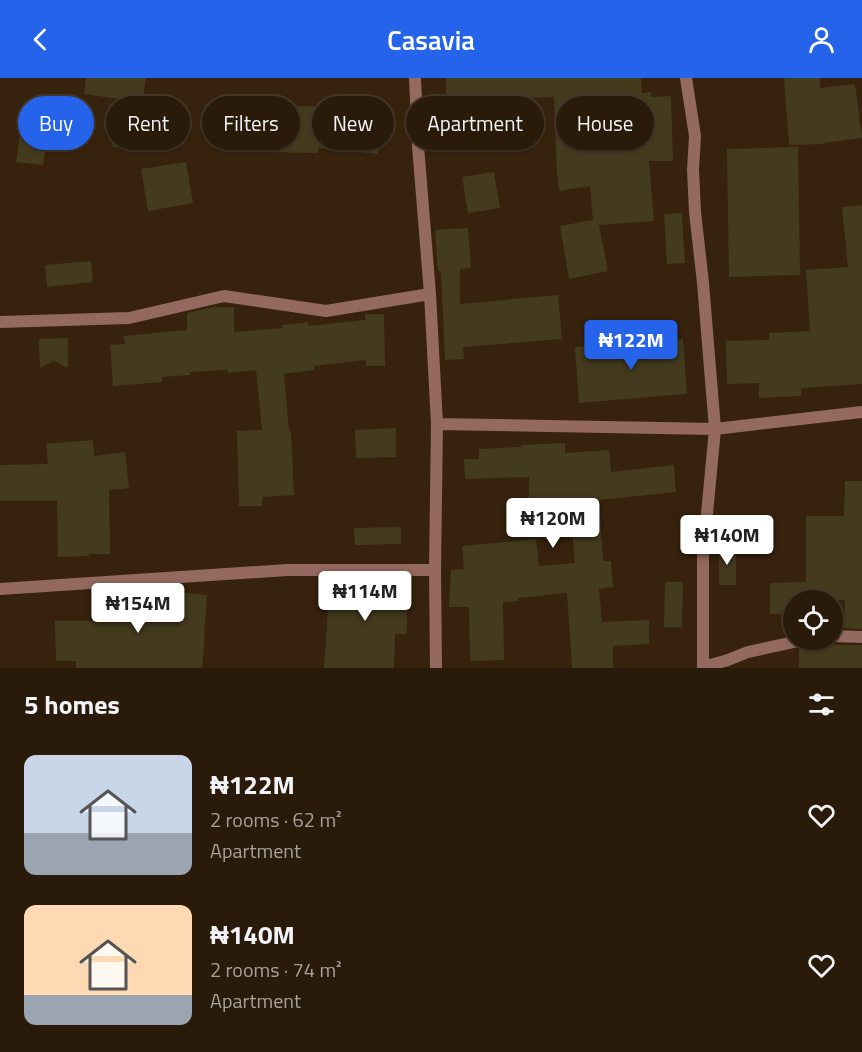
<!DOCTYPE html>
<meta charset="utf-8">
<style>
:root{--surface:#291a0a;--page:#352718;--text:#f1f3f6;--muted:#a5a19c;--line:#45382b;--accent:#2563eb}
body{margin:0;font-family:"Titillium Web",sans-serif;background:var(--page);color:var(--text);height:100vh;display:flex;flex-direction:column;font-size:22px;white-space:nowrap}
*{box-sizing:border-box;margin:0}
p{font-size:20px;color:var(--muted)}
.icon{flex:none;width:33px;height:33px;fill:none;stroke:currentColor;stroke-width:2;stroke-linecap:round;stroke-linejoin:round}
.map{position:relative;height:590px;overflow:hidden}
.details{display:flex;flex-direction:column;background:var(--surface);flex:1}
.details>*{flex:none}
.guide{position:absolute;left:18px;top:18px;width:826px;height:54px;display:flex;gap:12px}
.fabs{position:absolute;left:783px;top:512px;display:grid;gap:12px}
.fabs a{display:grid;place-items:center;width:60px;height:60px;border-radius:50%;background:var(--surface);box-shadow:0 2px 4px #0004,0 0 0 2px var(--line);font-size:30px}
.price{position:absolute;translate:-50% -51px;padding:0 14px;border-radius:6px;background:#fff;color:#222;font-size:20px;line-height:39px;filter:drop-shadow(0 2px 3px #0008)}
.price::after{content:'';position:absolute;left:50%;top:36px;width:18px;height:14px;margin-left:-9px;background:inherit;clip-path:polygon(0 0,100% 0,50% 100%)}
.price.on{background:var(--accent);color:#fff}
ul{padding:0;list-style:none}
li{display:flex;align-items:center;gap:18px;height:150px;padding:0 24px}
li span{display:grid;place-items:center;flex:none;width:168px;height:120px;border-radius:12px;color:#555}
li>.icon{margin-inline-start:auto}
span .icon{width:72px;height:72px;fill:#fffc;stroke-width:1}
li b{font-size:26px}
h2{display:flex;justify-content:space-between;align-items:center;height:72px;padding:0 24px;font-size:26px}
.chip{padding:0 21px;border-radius:27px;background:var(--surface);box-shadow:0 2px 4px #0004,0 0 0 2px var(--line);font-size:21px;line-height:54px}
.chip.on{background:var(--accent);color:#fff}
header{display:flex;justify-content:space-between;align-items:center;height:78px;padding:0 24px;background:var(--accent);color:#fff;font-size:27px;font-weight:600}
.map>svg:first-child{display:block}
.building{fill:#443b1e}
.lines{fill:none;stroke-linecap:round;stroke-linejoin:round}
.street{stroke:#94695f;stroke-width:12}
</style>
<header><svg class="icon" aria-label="back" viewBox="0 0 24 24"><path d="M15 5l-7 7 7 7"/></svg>Casavia<svg class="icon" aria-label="person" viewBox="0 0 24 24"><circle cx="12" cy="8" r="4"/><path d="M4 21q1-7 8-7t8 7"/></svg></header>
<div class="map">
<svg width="862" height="590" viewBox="0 0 862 590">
<rect width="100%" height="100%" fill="#37220d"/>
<path class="building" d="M 86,0 L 146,0 L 141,36 L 143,36 L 138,72 L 112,69 L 119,21 L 84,16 Z
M 446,0 L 641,0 L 642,15 L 651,14 L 651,19 L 671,18 L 673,83 L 649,83 L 654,143 L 599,147 L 608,193 L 569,201 L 560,148 L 593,142 L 590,108 L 559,113 L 557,97 L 554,19 L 496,21 L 496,23 L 446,25 Z
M 784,0 L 820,0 L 820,10 L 855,6 L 862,60 L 823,65 L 823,66 L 789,67 Z
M 218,18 L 258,21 L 258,27 L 333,29 L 333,27 L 383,32 L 378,76 L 318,70 L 318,75 L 264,74 L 265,59 L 215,55 Z
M 22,43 L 79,52 L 76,72 L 46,68 L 43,87 L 16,84 Z
M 798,69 L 800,197 L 729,199 L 727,71 Z
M 186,84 L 193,125 L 148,133 L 141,91 Z
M 494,94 L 500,130 L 468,135 L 462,99 Z
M 862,127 L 862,306 L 801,310 L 801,318 L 759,320 L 759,305 L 727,306 L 726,263 L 769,262 L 769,255 L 810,253 L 806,192 L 848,189 L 842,129 Z
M 682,135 L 685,185 L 667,186 L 664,136 Z
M 468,150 L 471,190 L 460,191 L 460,226 L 558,217 L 562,261 L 463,269 L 464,281 L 445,282 L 441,193 L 438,193 L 435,152 Z
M 91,183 L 93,204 L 47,209 L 45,187 Z
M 213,229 L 234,229 L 234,254 L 282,250 L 282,247 L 308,244 L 309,248 L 365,242 L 365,236 L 384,236 L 385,288 L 366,288 L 366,282 L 314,288 L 314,292 L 284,296 L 289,353 L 291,353 L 294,417 L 262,419 L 262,428 L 239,428 L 237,353 L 262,352 L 256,292 L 228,295 L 227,292 L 190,294 L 190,297 L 162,299 L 162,304 L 113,308 L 110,267 L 125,266 L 124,258 L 187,252 L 187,235 Z
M 68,260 L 68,290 L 54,283 L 40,290 L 39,261 Z
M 683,261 L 687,316 L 579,325 L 575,269 Z
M 396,350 L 396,379 L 356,380 L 355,352 Z
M 93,362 L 94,378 L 125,374 L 129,410 L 109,412 L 110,476 L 89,476 L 89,478 L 58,479 L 57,423 L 0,423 L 0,387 L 48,386 L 46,366 Z
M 565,365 L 565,375 L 609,372 L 611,394 L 674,387 L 676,414 L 599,422 L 603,483 L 611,483 L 613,509 L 599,511 L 602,544 L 649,542 L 649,566 L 613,568 L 613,590 L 572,590 L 567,515 L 518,520 L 518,523 L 503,524 L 504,582 L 470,583 L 469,529 L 449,529 L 451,492 L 464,491 L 462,468 L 536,461 L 539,488 L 575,485 L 571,443 L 528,442 L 529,399 L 465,401 L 464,381 L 479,381 L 479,371 L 521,369 L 521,367 Z
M 845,403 L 862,403 L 862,551 L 844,550 L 845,522 L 794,522 L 794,536 L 770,536 L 770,505 L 806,504 L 806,438 L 844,438 Z
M 401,449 L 401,466 L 355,467 L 354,450 Z
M 719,469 L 736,469 L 736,507 L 719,507 Z
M 406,500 L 407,556 L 395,556 L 394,590 L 324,590 L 330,502 Z
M 665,504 L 683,504 L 682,549 L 664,549 Z
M 153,512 L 207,517 L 204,558 L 205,558 L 202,590 L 76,590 L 76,583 L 56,583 L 55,543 L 97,543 L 99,521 L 152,525 Z
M 813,567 L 862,567 L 862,590 L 799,590 L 799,571 Z"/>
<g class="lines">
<path class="street" d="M 415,0 L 418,68 L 430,216 L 437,346 L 435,492 L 436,590
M 686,0 L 695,58 L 693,92 L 695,134 L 703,205 L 715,351 L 703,478 L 703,589
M 0,244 L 129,240 L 224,218 L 326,233 L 430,216
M 437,346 L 715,351 L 862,334
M 0,511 L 287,492 L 435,492
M 832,558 L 862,559
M 703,590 L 703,589 L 728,582 L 748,574 L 808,561"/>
</g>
</svg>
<div class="fabs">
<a><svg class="icon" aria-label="locate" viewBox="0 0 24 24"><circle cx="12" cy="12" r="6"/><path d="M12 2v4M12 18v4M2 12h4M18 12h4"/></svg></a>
</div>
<b class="price on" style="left:631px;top:293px">₦122M</b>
<b class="price" style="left:553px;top:471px">₦120M</b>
<b class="price" style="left:727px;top:488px">₦140M</b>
<b class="price" style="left:365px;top:544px">₦114M</b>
<b class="price" style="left:138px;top:556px">₦154M</b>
<div class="guide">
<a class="chip on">Buy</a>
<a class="chip">Rent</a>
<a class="chip">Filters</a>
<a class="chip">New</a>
<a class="chip">Apartment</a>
<a class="chip">House</a>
</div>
</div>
<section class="details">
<h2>5 homes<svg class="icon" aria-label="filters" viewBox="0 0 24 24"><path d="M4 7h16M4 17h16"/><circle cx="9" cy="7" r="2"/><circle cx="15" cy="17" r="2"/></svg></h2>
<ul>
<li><span style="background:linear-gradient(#c9d6e8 65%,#9aa5b1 0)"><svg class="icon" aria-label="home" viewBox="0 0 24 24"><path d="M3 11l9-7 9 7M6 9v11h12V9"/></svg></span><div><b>₦122M</b><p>2 rooms · 62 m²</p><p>Apartment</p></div><svg class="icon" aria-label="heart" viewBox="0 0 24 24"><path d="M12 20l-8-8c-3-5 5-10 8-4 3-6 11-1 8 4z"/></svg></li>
<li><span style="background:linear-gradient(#ffd9b3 75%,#9aa5b1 0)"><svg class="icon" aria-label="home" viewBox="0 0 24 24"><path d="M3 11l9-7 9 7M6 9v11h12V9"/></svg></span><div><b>₦140M</b><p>2 rooms · 74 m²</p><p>Apartment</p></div><svg class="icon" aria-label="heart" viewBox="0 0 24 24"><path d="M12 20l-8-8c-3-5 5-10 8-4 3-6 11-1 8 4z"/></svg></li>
</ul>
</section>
